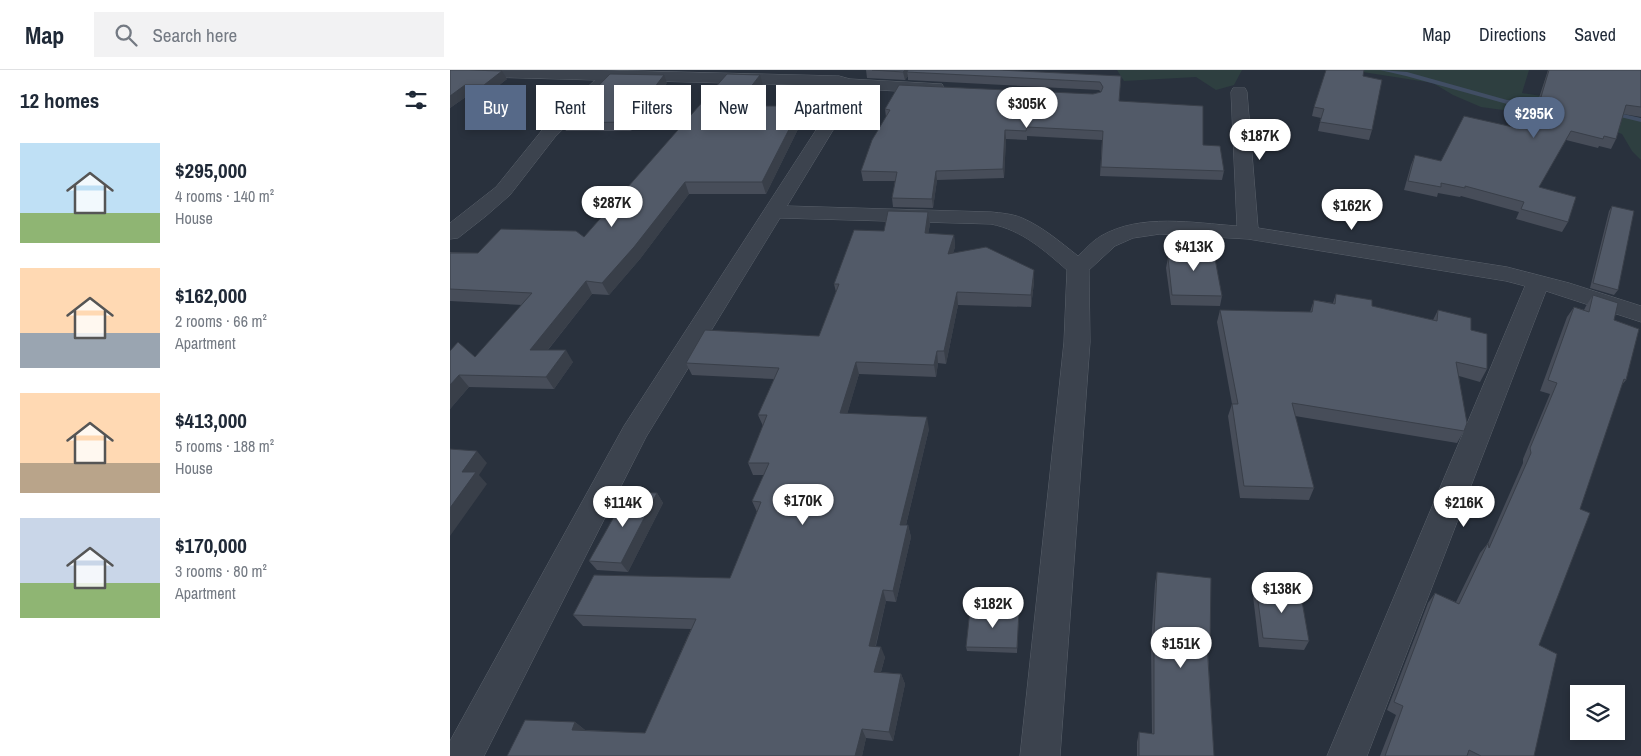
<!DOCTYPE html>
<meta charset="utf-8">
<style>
:root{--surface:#fff;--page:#f2f2f3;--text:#1f2937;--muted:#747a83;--line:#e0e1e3;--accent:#566988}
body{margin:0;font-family:"Archivo Narrow",sans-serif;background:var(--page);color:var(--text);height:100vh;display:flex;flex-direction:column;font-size:19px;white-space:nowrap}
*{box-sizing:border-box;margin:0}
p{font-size:16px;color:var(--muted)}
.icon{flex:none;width:28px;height:28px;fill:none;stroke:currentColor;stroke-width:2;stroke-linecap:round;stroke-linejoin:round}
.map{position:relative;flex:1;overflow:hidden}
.details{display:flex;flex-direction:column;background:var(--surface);width:450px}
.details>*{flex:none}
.banner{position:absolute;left:15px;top:15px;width:475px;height:45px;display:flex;gap:10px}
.buttons{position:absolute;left:1120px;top:615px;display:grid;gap:10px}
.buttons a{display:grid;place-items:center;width:55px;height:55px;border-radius:0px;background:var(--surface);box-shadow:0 2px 8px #0003;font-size:25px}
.price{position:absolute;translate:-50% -42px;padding:0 11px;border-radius:18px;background:#fff;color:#222;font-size:16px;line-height:32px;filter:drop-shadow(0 1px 2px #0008)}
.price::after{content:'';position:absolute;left:50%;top:30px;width:15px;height:11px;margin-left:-8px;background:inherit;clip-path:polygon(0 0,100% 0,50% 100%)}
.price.active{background:var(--accent);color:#fff}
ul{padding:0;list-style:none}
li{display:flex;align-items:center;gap:15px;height:125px;padding:0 20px}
li span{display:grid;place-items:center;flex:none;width:140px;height:100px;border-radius:0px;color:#555}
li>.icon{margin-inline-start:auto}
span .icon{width:60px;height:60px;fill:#fffc;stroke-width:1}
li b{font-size:21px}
h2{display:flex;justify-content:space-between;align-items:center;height:60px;padding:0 20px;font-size:21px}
.tag{padding:0 18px;border-radius:0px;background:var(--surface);box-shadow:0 2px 8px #0003;font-size:18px;line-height:45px}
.tag.active{background:var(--accent);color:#fff}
header{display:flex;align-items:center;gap:30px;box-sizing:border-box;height:70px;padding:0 25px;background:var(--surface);border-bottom:1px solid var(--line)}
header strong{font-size:24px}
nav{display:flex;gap:28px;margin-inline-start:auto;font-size:18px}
.search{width:350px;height:45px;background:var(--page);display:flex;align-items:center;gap:12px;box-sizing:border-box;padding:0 18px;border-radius:0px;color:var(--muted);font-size:19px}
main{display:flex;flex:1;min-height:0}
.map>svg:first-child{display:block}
.green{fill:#2e3f40}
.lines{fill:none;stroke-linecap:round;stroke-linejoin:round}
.stream{fill:#414e64;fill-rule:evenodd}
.minor-casing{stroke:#5a616b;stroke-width:1}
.minor{fill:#3c434e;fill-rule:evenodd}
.wall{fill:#474d59}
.shaded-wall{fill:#393f49}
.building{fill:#525a68;stroke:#393f49}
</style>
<header>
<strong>Map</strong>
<div class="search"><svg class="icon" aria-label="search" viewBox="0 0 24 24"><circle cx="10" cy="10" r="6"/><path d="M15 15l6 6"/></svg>Search here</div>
<nav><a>Map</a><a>Directions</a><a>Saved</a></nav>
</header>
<main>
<section class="details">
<h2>12 homes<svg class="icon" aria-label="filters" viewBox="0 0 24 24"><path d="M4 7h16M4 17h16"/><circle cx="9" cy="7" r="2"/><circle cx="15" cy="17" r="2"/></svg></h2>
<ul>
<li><span style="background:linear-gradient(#bfe0f5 70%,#8fb573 0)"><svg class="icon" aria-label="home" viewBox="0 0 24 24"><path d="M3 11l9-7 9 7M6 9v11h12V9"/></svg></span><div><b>$295,000</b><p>4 rooms · 140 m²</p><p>House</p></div></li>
<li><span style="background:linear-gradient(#ffd9b3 65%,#9aa5b1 0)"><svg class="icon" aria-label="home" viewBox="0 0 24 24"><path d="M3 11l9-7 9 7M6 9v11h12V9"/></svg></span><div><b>$162,000</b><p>2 rooms · 66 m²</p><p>Apartment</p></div></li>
<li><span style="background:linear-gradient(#ffd9b3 70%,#b9a48a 0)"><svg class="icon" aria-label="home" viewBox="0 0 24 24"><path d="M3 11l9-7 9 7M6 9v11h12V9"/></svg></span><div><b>$413,000</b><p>5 rooms · 188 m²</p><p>House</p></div></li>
<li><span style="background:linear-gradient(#c9d6e8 65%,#8fb573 0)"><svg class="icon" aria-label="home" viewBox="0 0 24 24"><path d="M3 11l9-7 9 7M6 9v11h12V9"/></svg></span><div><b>$170,000</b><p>3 rooms · 80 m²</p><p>Apartment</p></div></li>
</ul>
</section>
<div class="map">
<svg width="1191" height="686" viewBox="0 0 1191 686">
<rect width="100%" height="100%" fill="#29313d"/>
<path class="green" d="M 667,0 L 792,0 L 784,15 L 766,20 L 746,7 L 674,11 Z
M 900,0 L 1079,0 L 1072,23 L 1148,35 L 1179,46 L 1191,48 L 1191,90 L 1182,81 L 1172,64 L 1145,54 L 1071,38 L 1053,40 L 1031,37 L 1003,25 L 983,13 Z"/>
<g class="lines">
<path class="stream" d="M 930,0 L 957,2 L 1057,30 L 1099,30 L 1102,32 L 1099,34 L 1057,34 L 956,6 Z
M 1160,41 L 1191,48 L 1191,52 L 1158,44 L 1158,42 Z"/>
<defs>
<path id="minor" d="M 0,0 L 149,0 L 389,6 L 400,9 L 492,14 L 494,18 L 492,22 L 486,23 L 408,19 L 337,136 L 541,142 C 551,143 563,144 572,148 C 593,157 610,172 628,186 C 635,180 642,171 651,166 C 691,143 743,153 787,156 L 781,22 L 783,18 L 795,18 L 797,22 L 808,158 L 1057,197 L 1119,213 L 1191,236 L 1191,252 L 1096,221 L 917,686 L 877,686 L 1075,216 L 1056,211 L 798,169 L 710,164 L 683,168 L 665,176 L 639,200 L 640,272 L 610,686 L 570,686 L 614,272 L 617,200 C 594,180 572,160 541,154 L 330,148 L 196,367 L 34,686 L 0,686 L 0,671 L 174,356 L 392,20 L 391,17 L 387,16 L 163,10 L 105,67 L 60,125 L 36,146 L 8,168 L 0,169 L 0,153 L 46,117 L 93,59 L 145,10 L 0,6 Z"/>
</defs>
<use href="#minor" class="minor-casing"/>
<use href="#minor" class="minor"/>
</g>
<path class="wall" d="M 0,0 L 57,9 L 38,24 L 20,24 L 0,38 Z
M 416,0 L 553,0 L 553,1 L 671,6 L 669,31 L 753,75 L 774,101 L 772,110 L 650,106 L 652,70 L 577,66 L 577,70 L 556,69 L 554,108 L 487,110 L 483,138 L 443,137 L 442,128 L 445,111 L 413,111 L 411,101 L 436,47 L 435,39 L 643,24 L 651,22 L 649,20 L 458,10 L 458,6 L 455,10 L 417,8 Z
M 1098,0 L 1191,0 L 1191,47 L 1173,44 L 1166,69 L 1161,79 L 1149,76 L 1148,78 L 1116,70 L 1089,117 L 1118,152 L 1112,162 L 1066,149 L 1069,142 L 1011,126 L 1010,127 L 988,123 L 987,127 L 954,120 L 961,95 L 965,85 L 991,91 L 1062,57 L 1072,33 L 1086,37 Z
M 913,6 L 922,60 L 919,70 L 868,61 L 871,48 L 862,46 L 864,37 Z
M 217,13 L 181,61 L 116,61 L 112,53 Z
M 313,16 L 297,36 L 351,36 L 354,47 L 316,124 L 239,124 L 190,189 L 159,225 L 142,224 L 98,280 L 123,292 L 104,319 L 19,317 L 0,339 L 0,281 L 25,287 L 72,235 L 0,231 L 0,182 L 28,183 L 134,167 Z
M 1162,136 L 1168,220 L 1164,225 L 1140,218 L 1159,141 Z
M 478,142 L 480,154 L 478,164 L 504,165 L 505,177 L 503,183 L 584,212 L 581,237 L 508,235 L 496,294 L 488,293 L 486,307 L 409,304 L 397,344 L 479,359 L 456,455 L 458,455 L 461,467 L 446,532 L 436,531 L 426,576 L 435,587 L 431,602 L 451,604 L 455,614 L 443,671 L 416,668 L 412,686 L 57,686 L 125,652 L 135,660 L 195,663 L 241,559 L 133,556 L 123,545 L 280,508 L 307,442 L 302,431 L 314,405 L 303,405 L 298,393 L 313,356 L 308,345 L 324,309 L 242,305 L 236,293 L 369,266 L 386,222 L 384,214 L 434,161 Z
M 720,177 L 772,226 L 770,236 L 721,235 L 716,198 Z
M 886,224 L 922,236 L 983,250 L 988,240 L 1021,260 L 1037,299 L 1030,312 L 1009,306 L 1014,361 L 1007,373 L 845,346 L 864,418 L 859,430 L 790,428 L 778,346 L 782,334 L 767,252 L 770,240 L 860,242 L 864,230 L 883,233 Z
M 1143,225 L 1164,250 L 1176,310 L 1171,316 L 1130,439 L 1089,575 L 1084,686 L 930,686 L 946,645 L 937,640 L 978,533 L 985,523 L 1006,532 L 1030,483 L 1038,473 L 1073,393 L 1073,389 L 1100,324 L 1090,321 L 1117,247 L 1124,237 L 1134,240 L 1136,236 Z
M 207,423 L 213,433 L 178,502 L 147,500 L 139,491 Z
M 707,502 L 760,575 L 758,583 L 764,686 L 687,686 L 687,672 L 689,662 L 702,664 L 701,575 L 705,514 Z
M 806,517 L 859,571 L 854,580 L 809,577 L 803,526 Z
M 569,541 L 567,583 L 517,581 L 516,577 Z"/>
<path class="shaded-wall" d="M 455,0 L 463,0 L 457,2 L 458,6 L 455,10 L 453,2 Z
M 52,1 L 57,9 L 38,24 L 34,15 Z
M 214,5 L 217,13 L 181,61 L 178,52 Z
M 310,5 L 313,16 L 289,47 L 286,36 Z
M 15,15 L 20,24 L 0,38 L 0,26 Z
M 351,36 L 354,47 L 316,124 L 312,112 Z
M 555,60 L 556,69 L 554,108 L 553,99 Z
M 486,101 L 487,110 L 483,138 L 482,129 Z
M 235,112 L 239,124 L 190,189 L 159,225 L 152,213 Z
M 478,142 L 480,154 L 476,175 L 475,163 Z
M 504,165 L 505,177 L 499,196 L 498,184 Z
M 584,200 L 584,212 L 581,237 L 581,225 Z
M 136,211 L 142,224 L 88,292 L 80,280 Z
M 507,222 L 508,235 L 496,294 L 494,281 Z
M 116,280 L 123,292 L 104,319 L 96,307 Z
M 487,281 L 488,293 L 486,307 L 484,295 Z
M 406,292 L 409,304 L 394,355 L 390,343 Z
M 9,305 L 19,317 L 0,339 L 0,315 Z
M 477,347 L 479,359 L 453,467 L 450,455 Z
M 27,381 L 37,393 L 29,405 L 37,414 L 0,466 L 0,438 L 12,402 Z
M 207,423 L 213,433 L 178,502 L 171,493 Z
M 458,455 L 461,467 L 446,532 L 443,521 Z
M 433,520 L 436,531 L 423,586 L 419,576 Z
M 431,577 L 435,587 L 428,612 L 424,602 Z
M 451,604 L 455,614 L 443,671 L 439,662 Z
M 125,652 L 136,661 L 122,660 Z
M 412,659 L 416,668 L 412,686 L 405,686 Z"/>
<path class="building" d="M 0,0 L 19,0 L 52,1 L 34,15 L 15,15 L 0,26 Z
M 422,0 L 455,0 L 453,2 Z
M 458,0 L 549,0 L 671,6 L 669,31 L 753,36 L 753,75 L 770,76 L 774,101 L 651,97 L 653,61 L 577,57 L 576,61 L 555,60 L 553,99 L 486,101 L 482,129 L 442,128 L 447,102 L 411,101 L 422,70 L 440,40 L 435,39 L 449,15 L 643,24 L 651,22 L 653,17 L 650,12 L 457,2 Z
M 876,0 L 914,0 L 913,6 L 932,10 L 922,60 L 870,52 L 874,39 L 864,37 Z
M 1099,0 L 1191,0 L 1191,37 L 1176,35 L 1166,69 L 1154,66 L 1153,69 L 1121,61 L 1089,117 L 1126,127 L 1118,152 L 1071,139 L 1074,132 L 1015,116 L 1015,118 L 991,113 L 991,117 L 958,111 L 965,85 L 991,91 L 1014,46 L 1063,57 L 1072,33 L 1088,37 Z
M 160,4 L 214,5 L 178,52 L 112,53 Z
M 277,4 L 310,5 L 286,36 L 351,36 L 312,112 L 235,112 L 184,177 L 152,213 L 136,211 L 80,280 L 116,280 L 96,307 L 9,305 L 0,315 L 0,281 L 8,272 L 25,287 L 82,223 L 0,219 L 0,183 L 28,183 L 51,159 L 126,161 L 134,167 Z
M 1162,136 L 1184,141 L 1168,220 L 1143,213 Z
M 438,141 L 478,142 L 475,163 L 504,165 L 498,184 L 536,177 L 584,200 L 581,225 L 507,222 L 494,281 L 487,281 L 484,295 L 406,292 L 390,343 L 477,347 L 450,455 L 458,455 L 443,521 L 433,520 L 419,576 L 431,577 L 424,602 L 451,604 L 439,662 L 412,659 L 405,686 L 57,686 L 75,650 L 125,652 L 122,660 L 195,663 L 246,549 L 123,545 L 144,505 L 280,508 L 311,432 L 302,431 L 319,393 L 298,393 L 317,345 L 308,345 L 329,298 L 236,293 L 255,260 L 369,266 L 389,214 L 384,214 L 404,160 L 434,161 Z
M 720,177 L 763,178 L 772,226 L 722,225 L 718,188 L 721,188 Z
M 886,224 L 922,230 L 922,236 L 987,251 L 988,240 L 1021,248 L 1021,260 L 1037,264 L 1037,299 L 1006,292 L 1017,353 L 1014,361 L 842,333 L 864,418 L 794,416 L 782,334 L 788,334 L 770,240 L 862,242 L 864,230 L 885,234 Z
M 1143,225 L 1168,233 L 1164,250 L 1189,259 L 1176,310 L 1174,309 L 1130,439 L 1140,443 L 1089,575 L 1107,584 L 1084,686 L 1031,686 L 1019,680 L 1017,686 L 935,686 L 953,636 L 944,632 L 985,523 L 1009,534 L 1038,473 L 1039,478 L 1081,383 L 1080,378 L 1107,313 L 1098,310 L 1124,237 L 1139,242 Z
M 0,379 L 27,381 L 12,402 L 26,402 L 0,438 Z
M 178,422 L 207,423 L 171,493 L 139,491 Z
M 707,502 L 761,508 L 760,575 L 757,574 L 764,686 L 689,686 L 689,662 L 704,664 L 704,563 Z
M 806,517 L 850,520 L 859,571 L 813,568 Z
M 520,540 L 569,541 L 567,578 L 516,577 Z"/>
</svg>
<div class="buttons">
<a><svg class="icon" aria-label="layers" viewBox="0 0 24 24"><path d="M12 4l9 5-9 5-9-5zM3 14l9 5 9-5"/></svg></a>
</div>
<b class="price" style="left:577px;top:59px">$305K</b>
<b class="price active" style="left:1084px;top:69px">$295K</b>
<b class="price" style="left:810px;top:91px">$187K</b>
<b class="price" style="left:162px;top:158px">$287K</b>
<b class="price" style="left:902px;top:161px">$162K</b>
<b class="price" style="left:744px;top:202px">$413K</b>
<b class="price" style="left:353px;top:456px">$170K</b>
<b class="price" style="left:173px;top:458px">$114K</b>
<b class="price" style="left:1014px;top:458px">$216K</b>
<b class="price" style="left:832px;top:544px">$138K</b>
<b class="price" style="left:543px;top:559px">$182K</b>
<b class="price" style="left:731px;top:599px">$151K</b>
<div class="banner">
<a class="tag active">Buy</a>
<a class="tag">Rent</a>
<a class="tag">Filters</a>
<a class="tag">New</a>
<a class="tag">Apartment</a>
</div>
</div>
</main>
